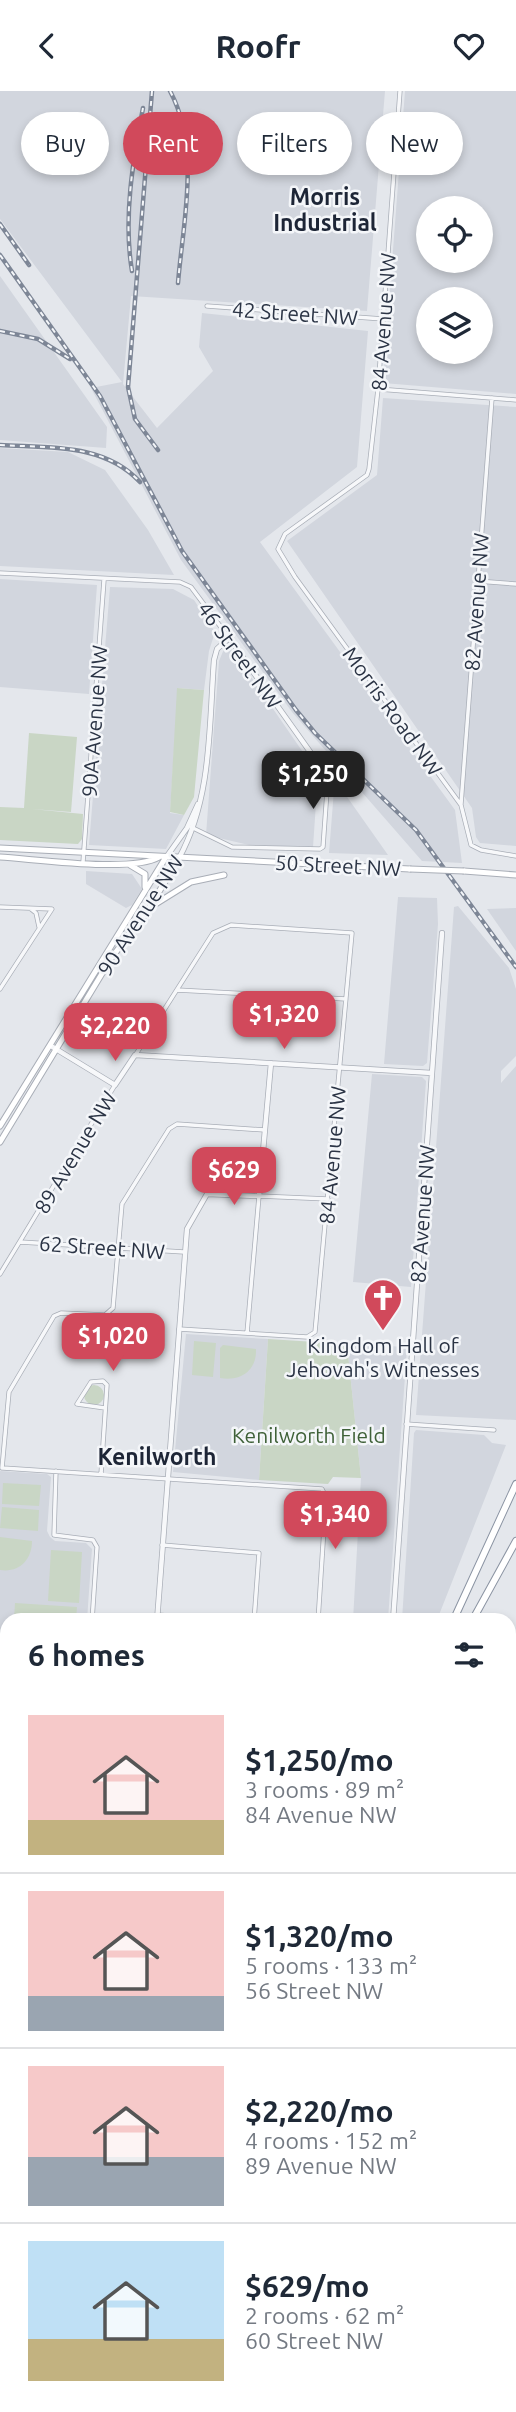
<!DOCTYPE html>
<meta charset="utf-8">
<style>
:root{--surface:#fff;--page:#f2f2f3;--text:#1f2937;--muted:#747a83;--line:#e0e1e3;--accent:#d1495b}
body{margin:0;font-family:Ubuntu,sans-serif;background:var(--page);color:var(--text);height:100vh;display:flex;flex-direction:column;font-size:26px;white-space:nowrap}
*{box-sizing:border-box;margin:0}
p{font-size:23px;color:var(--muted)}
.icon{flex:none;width:38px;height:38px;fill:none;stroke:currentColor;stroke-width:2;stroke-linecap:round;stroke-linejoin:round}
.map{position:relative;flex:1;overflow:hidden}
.details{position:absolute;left:0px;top:1522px;width:516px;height:800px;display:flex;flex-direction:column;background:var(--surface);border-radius:21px 21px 0 0;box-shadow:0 4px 10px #0003}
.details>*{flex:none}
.hud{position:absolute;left:21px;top:21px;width:474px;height:63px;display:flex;gap:14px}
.buttons{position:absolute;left:416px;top:105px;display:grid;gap:14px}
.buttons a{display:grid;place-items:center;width:77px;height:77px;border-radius:50%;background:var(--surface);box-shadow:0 4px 10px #0003;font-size:35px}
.price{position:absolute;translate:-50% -60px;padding:0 16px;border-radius:14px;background:var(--accent);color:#fff;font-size:23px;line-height:46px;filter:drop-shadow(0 2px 4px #0008)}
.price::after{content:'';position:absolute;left:50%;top:42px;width:21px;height:16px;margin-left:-10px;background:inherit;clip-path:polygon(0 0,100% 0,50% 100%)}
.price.on{background:#222;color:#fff}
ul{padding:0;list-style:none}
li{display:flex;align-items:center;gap:21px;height:175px;padding:0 28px}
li+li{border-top:2px solid var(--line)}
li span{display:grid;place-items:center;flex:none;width:196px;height:140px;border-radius:0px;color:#555}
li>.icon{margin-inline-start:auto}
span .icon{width:84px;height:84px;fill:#fffc;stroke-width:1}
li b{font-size:30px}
h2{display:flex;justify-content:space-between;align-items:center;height:84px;padding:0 28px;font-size:30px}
.chip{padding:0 24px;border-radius:32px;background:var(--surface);box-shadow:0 4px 10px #0003;font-size:24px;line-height:63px}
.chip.on{background:var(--accent);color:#fff}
header{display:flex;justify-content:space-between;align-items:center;height:91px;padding:0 28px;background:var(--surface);font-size:32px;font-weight:700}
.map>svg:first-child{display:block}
.built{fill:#d2d6de;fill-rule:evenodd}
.green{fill:#c9d6c5}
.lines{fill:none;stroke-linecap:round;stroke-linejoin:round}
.minor-casing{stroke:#a9aeb7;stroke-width:5}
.tertiary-casing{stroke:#a9aeb7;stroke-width:6}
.secondary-casing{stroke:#a9aeb7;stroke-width:7}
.primary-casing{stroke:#a3abb8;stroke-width:7}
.motorway-casing{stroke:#8b94a3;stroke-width:8}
.minor{stroke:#f7f8fa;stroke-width:3.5}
.tertiary{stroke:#f7f8fa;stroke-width:4.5}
.secondary{stroke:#fff;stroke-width:5}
.primary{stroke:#fff;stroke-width:5}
.motorway{stroke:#fff;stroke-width:6}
.rail-casing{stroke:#7d8696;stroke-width:4.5}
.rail{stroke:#f4f6f9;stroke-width:2;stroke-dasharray:5;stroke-linecap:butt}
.secondary-bridge-casing{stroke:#a9aeb7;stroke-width:7;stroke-linecap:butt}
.secondary-bridge{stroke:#fff;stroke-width:5}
.labels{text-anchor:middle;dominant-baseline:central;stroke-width:5;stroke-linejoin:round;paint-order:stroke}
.street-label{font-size:21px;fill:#2b3445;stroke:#f4f6f9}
.poi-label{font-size:21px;fill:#2b3445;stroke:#f4f6f9}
.park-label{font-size:21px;fill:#3f6138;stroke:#f4f6f9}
.neighbourhood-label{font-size:23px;font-weight:bold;fill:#1d2536;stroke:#f4f6f9}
</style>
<header><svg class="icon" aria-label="back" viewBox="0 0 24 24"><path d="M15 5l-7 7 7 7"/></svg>Roofr<svg class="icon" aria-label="heart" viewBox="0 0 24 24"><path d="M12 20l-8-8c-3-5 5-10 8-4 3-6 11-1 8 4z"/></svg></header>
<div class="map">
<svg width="516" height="2321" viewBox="0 0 516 2321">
<rect width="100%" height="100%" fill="#e4e7ec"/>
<path class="built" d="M 0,0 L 385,0 L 367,220 L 131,205 L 123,293 L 157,337 L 213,280 L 199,256 L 202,222 L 368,240 L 357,376 L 260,451 L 455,719 L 462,772 L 422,770 L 292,621 L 181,469 L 91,297 L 122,291 L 0,128 Z
M 405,0 L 516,0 L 516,303 L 383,292 ZM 429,117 L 481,117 L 481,170 L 429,170 ZM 429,208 L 481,208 L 481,261 L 429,261 Z
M 0,185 L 107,336 L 106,357 L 0,349 Z
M 383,307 L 516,316 L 516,755 L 480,752 L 476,746 L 472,717 L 287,450 L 377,384 Z
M 0,357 L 68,361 L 105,379 L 148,439 L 174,484 L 0,475 Z
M 0,488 L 97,494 L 89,603 L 0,596 Z
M 110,496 L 173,498 L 194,509 L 215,541 L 209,560 L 204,599 L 178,597 L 170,722 L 184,724 L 166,758 L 89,754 Z
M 231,557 L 318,683 L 313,756 L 249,754 L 206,744 L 219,570 L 224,558 Z
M 334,699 L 345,703 L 388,764 L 329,762 Z
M 86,780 L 132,783 L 142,798 L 132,814 L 126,817 L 86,793 Z
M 398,806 L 437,807 L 438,833 L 427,972 L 423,975 L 384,973 Z
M 458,815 L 509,877 L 516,898 L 516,965 L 501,980 L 501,992 L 516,975 L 516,1329 L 416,1324 L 454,816 Z
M 516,817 L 516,860 L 487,818 Z
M 372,983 L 422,986 L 426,990 L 411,1196 L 353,1191 Z
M 186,1243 L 268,1248 L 259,1389 L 173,1381 Z
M 347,1253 L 407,1256 L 388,1529 L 353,1529 L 361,1387 Z
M 416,1339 L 484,1344 L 492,1352 L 506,1354 L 437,1529 L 402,1529 L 414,1342 Z
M 0,1380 L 47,1383 L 51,1386 L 47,1440 L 50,1446 L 55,1450 L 86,1452 L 92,1458 L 87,1529 L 7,1530 L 7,1554 L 2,1554 L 0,1558 Z
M 0,2275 L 7,2276 L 7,2315 L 39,2315 L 37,2321 L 0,2319 Z"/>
<path class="green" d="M 177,597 L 204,599 L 194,706 L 184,724 L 170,721 Z
M 29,642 L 77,646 L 71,721 L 32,718 L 83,723 L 82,748 L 78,753 L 0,749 L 0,716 L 24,717 Z
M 268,1248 L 347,1253 L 361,1387 L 333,1386 L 328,1393 L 259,1389 Z
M 194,1250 L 216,1252 L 213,1286 L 192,1284 Z
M 223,1254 L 256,1258 C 257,1280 240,1291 220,1287 L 220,1257 Z
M84 1304a10 10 0 1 1 20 0a10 10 0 1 1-20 0Z
M 3,1392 L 41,1394 L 39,1415 L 2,1413 Z
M 2,1416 L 39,1419 L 38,1440 L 0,1437 Z
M 0,1446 L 32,1450 C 32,1469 19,1482 0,1479 Z
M 51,1459 L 82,1461 L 79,1512 L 48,1510 Z
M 15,1512 L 77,1516 L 76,1529 L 14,1529 Z
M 2,1554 L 7,1554 L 7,1648 L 0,1647 Z
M 420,2315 L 480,2315 L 479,2321 L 420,2321 Z"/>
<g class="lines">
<defs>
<path id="minor" d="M 400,0 L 378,298 L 369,378 L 367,384 L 285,443 L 278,458 L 295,486 L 461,714 L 471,754 L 481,759 L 516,765
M 207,215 L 383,228
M 378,298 L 516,309
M 0,482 L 180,491 L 191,496 L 229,547
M 477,490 L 516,493
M 461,713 L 492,307
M 191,736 L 232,756 L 320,758 L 323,756 L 328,686
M 83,771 L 104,489
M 0,816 L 52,818 L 0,898
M 31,818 L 36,822 L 39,836
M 177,899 L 346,908
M 136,963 L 213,842 L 231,834 L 352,842 L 315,1241 L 307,1246 L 179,1238
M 20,1151 L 184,1161
M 0,1183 L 115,994
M 247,1242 L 259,1105 L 328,1108
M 406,1333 L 494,1339
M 2,1377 L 9,1301 L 54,1225 L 61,1222 L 105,1224 L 113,1217 L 122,1113 L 169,1038 L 177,1033 L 265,1039
M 3,1377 L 322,1398 L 326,1406 L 318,1530
M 56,1380 L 54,1444 L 93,1449 L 97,1456 L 92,1530
M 101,1383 L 107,1294 L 103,1290 L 91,1291 L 77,1313 L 105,1317
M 162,1454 L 259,1462 L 254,1530
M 158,1524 L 237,1530
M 0,1651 L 7,1652
M 0,1718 L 7,1718
M 509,1753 L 516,1754
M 515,1887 L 516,1873
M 0,1914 L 7,1914
M 509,1968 L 515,1894
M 2,2051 L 7,1986
M 0,2054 L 7,2041
M 0,2200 L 7,2200
M 0,2269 L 7,2269
M 509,2304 L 516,2304
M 44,2321 L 47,2315
M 120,2321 L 120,2315
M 187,2321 L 188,2315
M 263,2321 L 264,2315
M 348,2321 L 348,2315
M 413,2321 L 414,2315
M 485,2321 L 486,2315"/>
<path id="tertiary" d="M 167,765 L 187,737 L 198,713
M 179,767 C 212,707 209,635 214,569 L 217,558 L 229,547 L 328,686
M 51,955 L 115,994 L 135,964 L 432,982
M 157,1530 L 187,1138 L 207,1103 L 259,1105 L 271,972
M 393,1530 L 442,842
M 509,1616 L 516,1616
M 0,2132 L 7,2133
M 509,2167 L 516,2167"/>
<path id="secondary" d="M 0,757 L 410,778
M 0,766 C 35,768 132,782 159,766
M 130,774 L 145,783 L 145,796
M 464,780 L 516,784
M 154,814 L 191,791 L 224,784
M 0,1035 L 166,766
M 0,1051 L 112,866 L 147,821 L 179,767
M 337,2321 L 338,2315"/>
<path id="primary" d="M 0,1851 L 7,1851
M 0,1858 L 7,1859
M 509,1887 L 516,1887
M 509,1894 L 516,1895"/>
<path id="motorway" d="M 453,1530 L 516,1393
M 472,1530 L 516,1450"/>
</defs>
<use href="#minor" class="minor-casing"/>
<use href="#tertiary" class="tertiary-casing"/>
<use href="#secondary" class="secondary-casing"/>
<use href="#primary" class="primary-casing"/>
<use href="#motorway" class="motorway-casing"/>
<use href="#minor" class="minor"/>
<use href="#tertiary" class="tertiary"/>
<use href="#secondary" class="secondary"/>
<use href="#primary" class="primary"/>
<use href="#motorway" class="motorway"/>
<defs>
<path id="rail" d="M 152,0 L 128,296 L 135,328 L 158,359
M 170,0 C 201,58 183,130 178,192
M 0,133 L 29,174
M 0,164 L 100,305 L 182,460 L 296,619 L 315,642 L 416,739 L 516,876
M 132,180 C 123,127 133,69 143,17
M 0,240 L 38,248 L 70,268
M 0,354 C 49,357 104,352 140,391"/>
</defs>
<use href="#rail" class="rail-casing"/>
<use href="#rail" class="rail"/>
<defs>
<path id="secondary-bridge" d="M 410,778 L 464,780"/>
</defs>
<use href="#secondary-bridge" class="secondary-bridge-casing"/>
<use href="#secondary-bridge" class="secondary-bridge"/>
</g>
<defs>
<symbol id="church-pin" viewBox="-11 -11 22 30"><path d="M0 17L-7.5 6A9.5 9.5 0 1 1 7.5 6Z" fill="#d1495b" stroke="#f4f6f9"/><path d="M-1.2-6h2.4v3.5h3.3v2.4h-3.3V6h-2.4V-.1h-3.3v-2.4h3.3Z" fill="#fff"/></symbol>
</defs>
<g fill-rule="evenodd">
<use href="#church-pin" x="361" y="1185" width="44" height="60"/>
</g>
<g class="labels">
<g class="street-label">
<text transform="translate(295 222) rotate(4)">42 Street NW</text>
<text transform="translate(383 231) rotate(-86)">84 Avenue NW</text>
<text transform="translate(476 511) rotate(-86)">82 Avenue NW</text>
<text transform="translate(240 564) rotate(54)">46 Street NW</text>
<text transform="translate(393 620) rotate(54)">Morris Road NW</text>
<text transform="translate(94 630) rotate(-86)">90A Avenue NW</text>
<text transform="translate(338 774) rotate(3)">50 Street NW</text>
<text transform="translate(140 824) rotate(-57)">90 Avenue NW</text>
<text transform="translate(75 1061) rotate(-59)">89 Avenue NW</text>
<text transform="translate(332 1064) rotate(-85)">84 Avenue NW</text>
<text transform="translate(422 1123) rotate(-86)">82 Avenue NW</text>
<text transform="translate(102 1156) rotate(4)">62 Street NW</text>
</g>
<g class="poi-label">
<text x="383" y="1254">Kingdom Hall of<tspan x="383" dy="24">Jehovah's Witnesses</tspan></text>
</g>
<g class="park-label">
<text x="309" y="1344">Kenilworth Field</text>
</g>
<g class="neighbourhood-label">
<text x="325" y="105">Morris<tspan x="325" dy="26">Industrial</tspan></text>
<text x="157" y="1365">Kenilworth</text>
</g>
</g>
</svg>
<div class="buttons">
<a><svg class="icon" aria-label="locate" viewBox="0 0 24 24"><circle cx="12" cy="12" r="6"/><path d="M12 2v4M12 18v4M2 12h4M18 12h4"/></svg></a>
<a><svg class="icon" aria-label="layers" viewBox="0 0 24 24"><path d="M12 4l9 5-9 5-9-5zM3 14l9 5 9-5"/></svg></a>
</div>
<b class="price on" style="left:313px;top:720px">$1,250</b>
<b class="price" style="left:284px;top:960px">$1,320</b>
<b class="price" style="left:115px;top:972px">$2,220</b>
<b class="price" style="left:234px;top:1116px">$629</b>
<b class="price" style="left:113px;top:1282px">$1,020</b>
<b class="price" style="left:335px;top:1460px">$1,340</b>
<div class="hud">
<a class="chip">Buy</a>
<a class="chip on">Rent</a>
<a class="chip">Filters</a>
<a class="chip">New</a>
</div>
<section class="details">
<h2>6 homes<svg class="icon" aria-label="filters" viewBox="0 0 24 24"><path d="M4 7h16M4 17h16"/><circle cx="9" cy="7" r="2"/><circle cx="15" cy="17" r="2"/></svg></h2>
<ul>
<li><span style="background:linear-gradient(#f6c9c9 75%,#c2b280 0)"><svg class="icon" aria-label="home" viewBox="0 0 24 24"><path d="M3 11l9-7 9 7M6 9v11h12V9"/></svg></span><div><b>$1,250/mo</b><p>3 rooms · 89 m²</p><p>84 Avenue NW</p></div></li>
<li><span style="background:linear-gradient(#f6c9c9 75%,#9aa5b1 0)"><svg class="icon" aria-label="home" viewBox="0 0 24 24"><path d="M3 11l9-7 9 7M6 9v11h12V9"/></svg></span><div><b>$1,320/mo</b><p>5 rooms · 133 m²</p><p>56 Street NW</p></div></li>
<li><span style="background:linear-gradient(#f6c9c9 65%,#9aa5b1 0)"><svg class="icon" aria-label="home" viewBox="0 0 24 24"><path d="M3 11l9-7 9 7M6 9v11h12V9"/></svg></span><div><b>$2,220/mo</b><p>4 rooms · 152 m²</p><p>89 Avenue NW</p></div></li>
<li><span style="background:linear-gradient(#bfe0f5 70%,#c2b280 0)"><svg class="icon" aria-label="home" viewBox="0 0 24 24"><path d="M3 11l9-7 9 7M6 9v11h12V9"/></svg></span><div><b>$629/mo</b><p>2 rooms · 62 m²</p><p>60 Street NW</p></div></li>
</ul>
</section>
</div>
